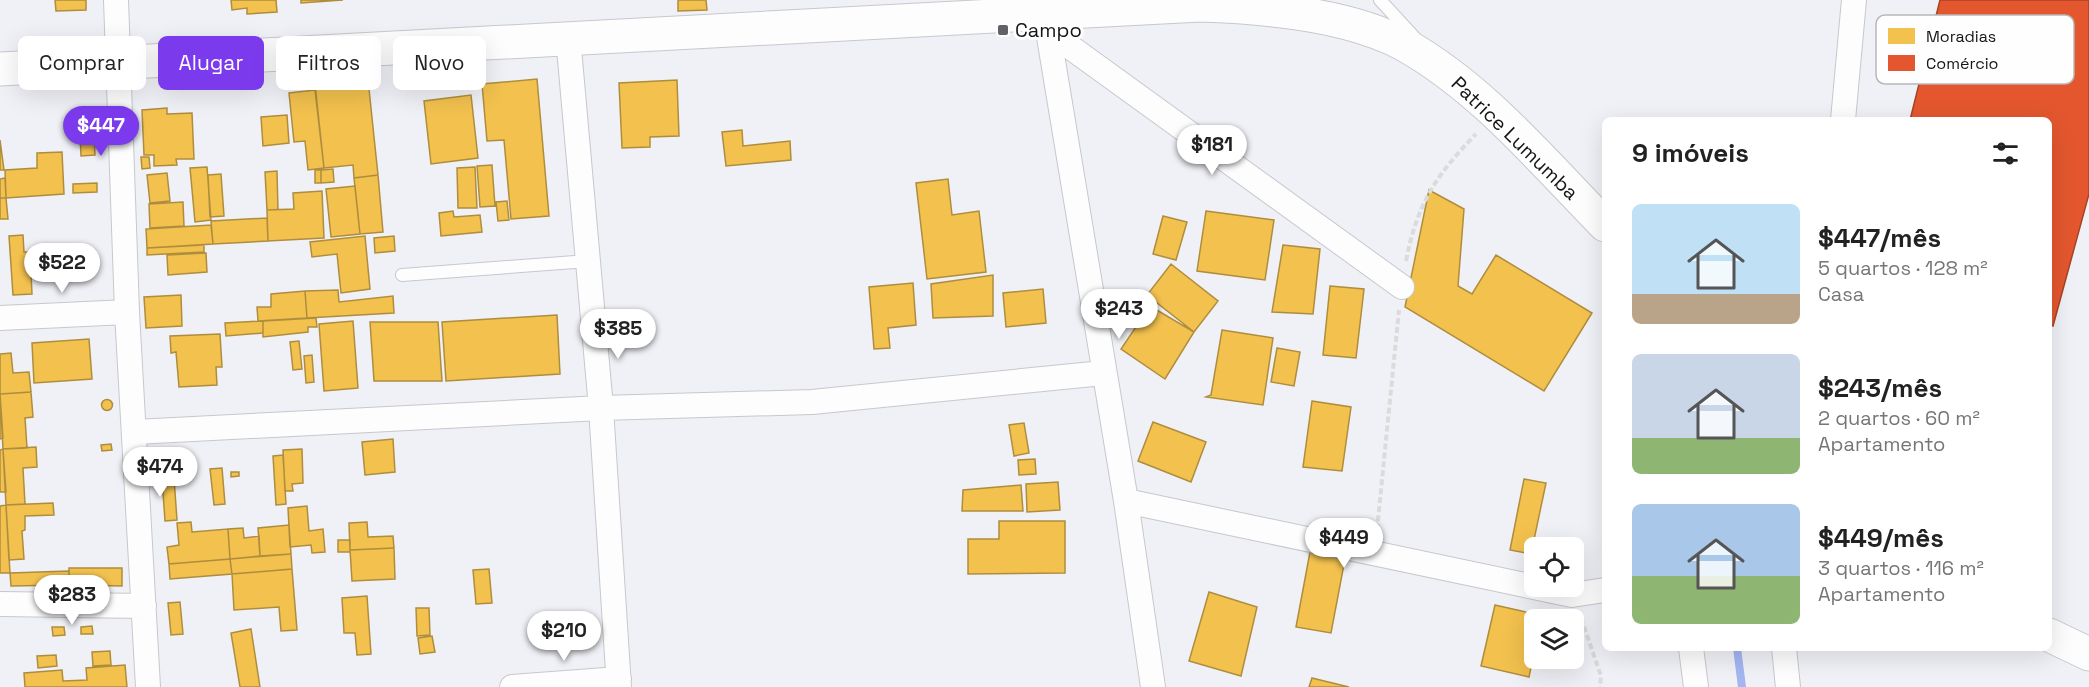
<!DOCTYPE html>
<html lang="pt">
<meta charset="utf-8">
<style>
:root{--surface:#fff;--page:#f2f2f2;--text:#222;--muted:#767676;--accent:#7c3aed}
body{margin:0;font-family:"Space Grotesk",sans-serif;background:var(--page);color:var(--text);height:100vh;display:flex;flex-direction:column;font-size:22px;white-space:nowrap}
*{box-sizing:border-box;margin:0}
p{font-size:20px;color:var(--muted)}
.icon{flex:none;width:33px;height:33px;fill:none;stroke:currentColor;stroke-width:2;stroke-linecap:round;stroke-linejoin:round}
.map{position:relative;flex:1;overflow:hidden}
.sheet{position:absolute;left:1602px;top:117px;width:450px;height:534px;display:flex;flex-direction:column;background:var(--surface);border-radius:9px;box-shadow:0 6px 24px #0002}
.sheet>*{flex:none}
.top-card{position:absolute;left:18px;top:36px;width:570px;height:54px;display:flex;gap:12px}
.fabs{position:absolute;left:1524px;top:537px;display:grid;gap:12px}
.fabs a{display:grid;place-items:center;width:60px;height:60px;border-radius:9px;background:var(--surface);box-shadow:0 6px 24px #0002;font-size:30px}
.price{position:absolute;translate:-50% -51px;padding:0 14px;border-radius:21px;background:#fff;color:#222;font-size:20px;line-height:39px;filter:drop-shadow(0 2px 3px #0008)}
.price::after{content:'';position:absolute;left:50%;top:36px;width:18px;height:14px;margin-left:-9px;background:inherit;clip-path:polygon(0 0,100% 0,50% 100%)}
.price.selected{background:var(--accent);color:#fff}
ul{padding:0;list-style:none}
li{display:flex;align-items:center;gap:18px;height:150px;padding:0 30px}
li span{display:grid;place-items:center;flex:none;width:168px;height:120px;border-radius:9px;color:#555}
li>.icon{margin-inline-start:auto}
span .icon{width:72px;height:72px;fill:#fffc;stroke-width:1}
li b{font-size:26px}
h2{display:flex;justify-content:space-between;align-items:center;height:72px;padding:0 30px;font-size:26px}
.chip{padding:0 21px;border-radius:9px;background:var(--surface);box-shadow:0 6px 24px #0002;font-size:21px;line-height:54px}
.chip.selected{background:var(--accent);color:#fff}
.map>svg:first-child{display:block}
.homes{fill:#f2c14e;stroke:#af8d3e;stroke-width:1.5}
.shops{fill:#e4572e;stroke:#a64327;stroke-width:1.5}
.lines{fill:none;stroke-linecap:round;stroke-linejoin:round}
.stream{stroke:#a4b5f0;stroke-width:8}
.lane-casing{stroke:#c7c8cc;stroke-width:14}
.street-casing{stroke:#c7c8cc;stroke-width:26}
.secondary-casing{stroke:#c7c8cc;stroke-width:35}
.path{stroke:#dbdbdc;stroke-width:4;stroke-dasharray:6 3;stroke-linecap:butt}
.lane{stroke:#fdfdfe;stroke-width:12}
.street{stroke:#fdfdfe;stroke-width:24}
.secondary{stroke:#fdfdfe;stroke-width:33}
.poi-dot{fill:#616265;stroke:#fefefe;stroke-width:2}
.labels{text-anchor:middle;dominant-baseline:central;stroke-width:6;stroke-linejoin:round;paint-order:stroke}
.poi-label{font-size:20px;fill:#141517;stroke:#fefefe;text-anchor:start}
.street-label{font-size:20px;fill:#141517;stroke:#fefefe}
.key{fill:#fefefe;stroke:#b8b8b9;stroke-width:1.5}
.key-label{font-size:16px;fill:#141517}
</style>
<div class="map">
<svg width="2089" height="687" viewBox="0 0 2089 687">
<rect width="100%" height="100%" fill="#f0f1f6"/>
<path class="homes" d="M 55,0 L 86,0 L 86,10 L 56,11 Z
M 231,0 L 276,0 L 277,12 L 247,14 L 247,8 L 232,10 Z
M 301,0 L 343,0 L 301,3 Z
M 678,0 L 706,0 L 707,10 L 678,11 Z
M 367,70 L 378,175 L 354,178 L 353,165 L 324,168 L 315,84 L 354,80 L 353,71 Z
M 537,79 L 549,216 L 511,219 L 504,140 L 487,141 L 482,84 Z
M 677,80 L 679,136 L 650,137 L 650,147 L 622,148 L 619,83 Z
M 315,90 L 324,168 L 308,170 L 305,141 L 294,142 L 289,93 Z
M 471,95 L 478,158 L 431,164 L 424,101 Z
M 167,108 L 167,114 L 192,113 L 194,159 L 176,159 L 177,165 L 154,166 L 154,155 L 144,155 L 142,110 Z
M 287,115 L 289,143 L 263,146 L 261,117 Z
M 742,130 L 743,146 L 790,141 L 791,160 L 726,166 L 722,132 Z
M 94,133 L 95,155 L 81,156 L 80,134 Z
M 0,140 L 4,170 L 0,170 Z
M 62,152 L 64,194 L 6,198 L 5,170 L 37,168 L 37,153 Z
M 141,157 L 149,157 L 150,168 L 142,169 Z
M 492,165 L 495,206 L 480,207 L 477,166 Z
M 207,167 L 211,220 L 195,222 L 190,168 Z
M 475,167 L 477,208 L 458,208 L 457,168 Z
M 333,169 L 334,182 L 321,183 L 321,170 Z
M 315,170 L 321,170 L 321,183 L 315,183 Z
M 277,171 L 278,210 L 267,210 L 265,172 Z
M 167,173 L 170,201 L 150,203 L 147,175 Z
M 221,174 L 224,216 L 210,217 L 208,175 Z
M 378,175 L 383,232 L 360,234 L 354,178 Z
M 5,178 L 6,198 L 0,198 L 0,179 Z
M 948,179 L 952,215 L 979,211 L 986,272 L 927,279 L 916,183 Z
M 97,183 L 97,192 L 73,193 L 73,184 Z
M 355,186 L 360,234 L 331,237 L 326,189 Z
M 1429,190 L 1464,209 L 1458,286 L 1472,294 L 1496,255 L 1592,313 L 1544,391 L 1405,307 Z
M 322,191 L 324,238 L 268,241 L 267,210 L 294,209 L 293,193 Z
M 0,198 L 6,198 L 8,219 L 0,219 Z
M 507,201 L 509,220 L 498,221 L 496,202 Z
M 183,202 L 184,226 L 150,228 L 149,204 Z
M 453,211 L 454,217 L 480,215 L 482,232 L 441,236 L 439,213 Z
M 1206,211 L 1274,220 L 1265,280 L 1197,271 Z
M 1163,216 L 1187,222 L 1176,260 L 1153,254 Z
M 267,218 L 268,241 L 213,244 L 211,221 Z
M 211,225 L 213,244 L 147,248 L 146,229 Z
M 23,235 L 24,252 L 30,252 L 32,294 L 13,295 L 9,236 Z
M 365,236 L 370,289 L 341,293 L 337,254 L 312,257 L 310,242 Z
M 394,236 L 395,251 L 375,253 L 374,238 Z
M 204,245 L 204,252 L 147,255 L 147,248 Z
M 1283,245 L 1320,249 L 1313,314 L 1272,312 Z
M 83,251 L 85,278 L 51,280 L 49,254 Z
M 206,253 L 207,272 L 168,275 L 167,255 Z
M 1171,264 L 1218,301 L 1194,332 L 1147,295 Z
M 993,275 L 993,316 L 933,318 L 931,284 Z
M 913,283 L 916,325 L 888,328 L 890,348 L 874,349 L 869,287 Z
M 1330,286 L 1364,289 L 1356,358 L 1323,355 Z
M 1043,289 L 1046,323 L 1006,327 L 1003,293 Z
M 338,290 L 339,302 L 393,296 L 394,313 L 307,318 L 305,291 Z
M 305,291 L 307,318 L 258,321 L 257,307 L 271,307 L 271,294 Z
M 181,295 L 182,326 L 146,328 L 144,297 Z
M 1150,306 L 1194,332 L 1165,379 L 1121,349 Z
M 557,315 L 560,374 L 446,381 L 442,322 Z
M 316,318 L 317,327 L 308,327 L 308,332 L 263,337 L 263,321 Z
M 263,321 L 263,333 L 226,336 L 225,323 Z
M 353,321 L 358,388 L 324,391 L 319,324 Z
M 370,322 L 438,322 L 442,381 L 374,381 Z
M 1222,330 L 1273,338 L 1263,405 L 1206,397 L 1211,395 Z
M 220,334 L 222,367 L 216,367 L 217,385 L 179,387 L 176,352 L 171,353 L 170,336 Z
M 89,339 L 92,379 L 34,383 L 32,343 Z
M 299,341 L 302,369 L 293,370 L 290,342 Z
M 1277,348 L 1300,352 L 1294,386 L 1271,382 Z
M 11,353 L 13,373 L 29,372 L 31,392 L 0,394 L 0,354 Z
M 312,355 L 314,382 L 306,383 L 304,356 Z
M 31,392 L 33,417 L 25,418 L 27,448 L 3,449 L 0,394 Z
M 0,394 L 3,438 L 0,439 Z
M101.5 405a5.5 5.5 0 1 1 11 0a5.5 5.5 0 1 1-11 0Z
M 1312,401 L 1351,407 L 1342,471 L 1303,467 Z
M 1153,422 L 1206,442 L 1191,482 L 1138,461 Z
M 1024,423 L 1029,453 L 1014,456 L 1009,425 Z
M 393,439 L 395,472 L 365,475 L 362,442 Z
M 111,444 L 112,450 L 102,451 L 101,445 Z
M 36,447 L 37,467 L 23,468 L 25,504 L 6,505 L 3,449 Z
M 3,449 L 6,492 L 0,492 L 0,450 Z
M 302,449 L 303,483 L 292,484 L 293,491 L 285,491 L 283,450 Z
M 283,455 L 286,504 L 276,505 L 273,456 Z
M 1035,459 L 1036,474 L 1019,475 L 1018,460 Z
M 173,464 L 177,520 L 165,521 L 161,465 Z
M 222,468 L 225,504 L 214,505 L 210,469 Z
M 231,472 L 239,472 L 239,476 L 231,477 Z
M 1524,479 L 1546,483 L 1531,554 L 1510,550 Z
M 1058,482 L 1060,510 L 1027,512 L 1026,484 Z
M 1021,485 L 1023,511 L 962,511 L 963,490 Z
M 53,503 L 54,515 L 25,516 L 25,530 L 22,531 L 24,559 L 9,560 L 6,505 Z
M 6,505 L 10,573 L 0,573 L 0,506 Z
M 307,506 L 309,531 L 323,529 L 325,552 L 312,553 L 311,545 L 290,547 L 288,508 Z
M 999,521 L 1065,521 L 1065,573 L 968,574 L 968,539 L 999,539 Z
M 191,522 L 192,532 L 228,529 L 230,559 L 169,564 L 167,547 L 179,545 L 177,523 Z
M 367,522 L 368,537 L 393,536 L 394,548 L 350,550 L 349,523 Z
M 289,525 L 291,554 L 260,556 L 258,528 Z
M 243,528 L 244,538 L 259,536 L 260,556 L 230,559 L 228,529 Z
M 338,540 L 350,540 L 350,552 L 338,552 Z
M 394,548 L 395,579 L 352,581 L 350,550 Z
M 1310,552 L 1345,559 L 1331,633 L 1296,627 Z
M 291,554 L 292,569 L 232,574 L 230,559 Z
M 230,559 L 232,574 L 170,579 L 169,564 Z
M 69,568 L 122,568 L 122,586 L 69,585 Z
M 292,569 L 297,630 L 281,631 L 279,607 L 234,610 L 232,574 Z
M 489,569 L 492,603 L 476,604 L 473,570 Z
M 69,571 L 69,585 L 11,586 L 10,573 Z
M 1209,592 L 1257,607 L 1241,676 L 1189,661 Z
M 367,596 L 371,654 L 357,655 L 355,633 L 344,633 L 342,598 Z
M 180,602 L 183,634 L 171,635 L 168,603 Z
M 1495,605 L 1543,616 L 1543,620 L 1534,620 L 1534,653 L 1529,677 L 1481,666 Z
M 416,608 L 429,608 L 430,635 L 417,636 Z
M 92,626 L 93,634 L 81,634 L 81,627 Z
M 52,627 L 64,627 L 65,635 L 53,636 Z
M 251,629 L 260,687 L 240,687 L 231,633 Z
M 432,636 L 435,652 L 420,654 L 418,638 Z
M 110,651 L 111,665 L 93,666 L 92,652 Z
M 56,655 L 57,666 L 38,668 L 37,656 Z
M 125,665 L 127,687 L 25,687 L 24,673 L 62,670 L 63,681 L 87,680 L 86,668 Z
M 1312,678 L 1349,687 L 1309,687 Z"/>
<path class="shops" d="M 1940,0 L 2089,0 L 2089,194 L 2053,326 L 2049,325 L 2049,120 L 1910,120 Z"/>
<g class="lines">
<path class="stream" d="M 1737,648 L 1742,687"/>
<defs>
<path id="lane" d="M 1380,0 L 1415,38
M 402,275 L 588,261"/>
<path id="street" d="M 116,0 L 127,312 L 148,687
M 1035,14 L 1048,31 L 1126,501 L 1153,687
M 1048,31 L 1402,287
M 568,37 L 601,408 L 619,687
M 1843,120 L 1854,0
M 0,318 L 127,312
M 135,432 L 601,408 L 812,402 L 1103,373
M 1126,501 L 1572,595 L 1605,590
M 0,604 L 144,606
M 1691,648 L 1696,687
M 1784,648 L 1788,687
M 512,687 L 619,679"/>
<path id="secondary" d="M 0,69 L 1200,5 C 1263,7 1349,14 1405,45 C 1483,89 1543,162 1605,225
M 2049,635 L 2089,654"/>
</defs>
<use href="#lane" class="lane-casing"/>
<use href="#street" class="street-casing"/>
<use href="#secondary" class="secondary-casing"/>
<path class="path" d="M 1406,261 C 1417,204 1436,175 1476,134
M 1377,530 L 1399,310
M 1581,618 L 1601,676 L 1600,687"/>
<use href="#lane" class="lane"/>
<use href="#street" class="street"/>
<use href="#secondary" class="secondary"/>
</g>
<rect class="poi-dot" x="997" y="24" width="12" height="12" rx="3"/>
<g class="labels">
<g class="poi-label">
<text x="1015" y="30">Campo</text>
</g>
<g class="street-label">
<text transform="translate(1515 138) rotate(44)">Patrice Lumumba</text>
</g>
</g>
<rect x="1876" y="15" width="198" height="69" rx="9" class="key"/>
<rect x="1888" y="28" width="27" height="16" fill="#f2c14e"/>
<rect x="1888" y="55" width="27" height="16" fill="#e4572e"/>
<g class="key-label">
<text x="1926" y="42">Moradias</text>
<text x="1926" y="69">Comércio</text>
</g>
</svg>
<div class="fabs">
<a><svg class="icon" aria-label="locate" viewBox="0 0 24 24"><circle cx="12" cy="12" r="6"/><path d="M12 2v4M12 18v4M2 12h4M18 12h4"/></svg></a>
<a><svg class="icon" aria-label="layers" viewBox="0 0 24 24"><path d="M12 4l9 5-9 5-9-5zM3 14l9 5 9-5"/></svg></a>
</div>
<b class="price selected" style="left:101px;top:157px">$447</b>
<b class="price" style="left:1212px;top:176px">$181</b>
<b class="price" style="left:62px;top:294px">$522</b>
<b class="price" style="left:1119px;top:340px">$243</b>
<b class="price" style="left:618px;top:360px">$385</b>
<b class="price" style="left:160px;top:498px">$474</b>
<b class="price" style="left:1344px;top:569px">$449</b>
<b class="price" style="left:72px;top:626px">$283</b>
<b class="price" style="left:564px;top:662px">$210</b>
<div class="top-card">
<a class="chip">Comprar</a>
<a class="chip selected">Alugar</a>
<a class="chip">Filtros</a>
<a class="chip">Novo</a>
</div>
<section class="sheet">
<h2>9 imóveis<svg class="icon" aria-label="filters" viewBox="0 0 24 24"><path d="M4 7h16M4 17h16"/><circle cx="9" cy="7" r="2"/><circle cx="15" cy="17" r="2"/></svg></h2>
<ul>
<li><span style="background:linear-gradient(#bfe0f5 75%,#b9a48a 0)"><svg class="icon" aria-label="home" viewBox="0 0 24 24"><path d="M3 11l9-7 9 7M6 9v11h12V9"/></svg></span><div><b>$447/mês</b><p>5 quartos · 128 m²</p><p>Casa</p></div></li>
<li><span style="background:linear-gradient(#c9d6e8 70%,#8fb573 0)"><svg class="icon" aria-label="home" viewBox="0 0 24 24"><path d="M3 11l9-7 9 7M6 9v11h12V9"/></svg></span><div><b>$243/mês</b><p>2 quartos · 60 m²</p><p>Apartamento</p></div></li>
<li><span style="background:linear-gradient(#a9c7e8 60%,#8fb573 0)"><svg class="icon" aria-label="home" viewBox="0 0 24 24"><path d="M3 11l9-7 9 7M6 9v11h12V9"/></svg></span><div><b>$449/mês</b><p>3 quartos · 116 m²</p><p>Apartamento</p></div></li>
</ul>
</section>
</div>
